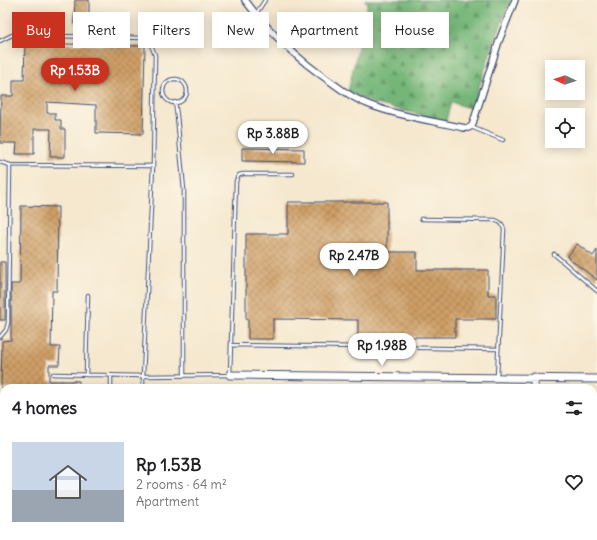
<!DOCTYPE html>
<meta charset="utf-8">
<style>
:root{--surface:#fff;--page:#f2f2f2;--text:#202124;--muted:#757577;--line:#e0e0e0;--accent:#c8321e}
body{margin:0;font-family:Delius,sans-serif;background:var(--page);color:var(--text);height:100vh;display:flex;flex-direction:column;font-size:15px;white-space:nowrap}
*{box-sizing:border-box;margin:0}
p{font-size:13px;color:var(--muted)}
.icon{flex:none;width:22px;height:22px;fill:none;stroke:currentColor;stroke-width:2;stroke-linecap:round;stroke-linejoin:round}
.map{position:relative;flex:1;overflow:hidden}
.side{position:absolute;left:0px;top:384px;width:597px;height:156px;display:flex;flex-direction:column;background:var(--surface);border-radius:12px 12px 0 0;box-shadow:0 2px 10px #0003}
.side>*{flex:none}
.guide{position:absolute;left:12px;top:12px;width:573px;height:36px;display:flex;gap:8px}
.needle{width:26px;rotate:273deg}
.fabs{position:absolute;left:545px;top:60px;display:grid;gap:8px}
.fabs a{display:grid;place-items:center;width:40px;height:40px;border-radius:0px;background:var(--surface);box-shadow:0 2px 10px #0003;font-size:20px}
.price{position:absolute;translate:-50% -34px;padding:0 9px;border-radius:14px;background:#fff;color:#222;font-size:13px;line-height:26px;filter:drop-shadow(0 1px 2px #0008)}
.price::after{content:'';position:absolute;left:50%;top:24px;width:12px;height:9px;margin-left:-6px;background:inherit;clip-path:polygon(0 0,100% 0,50% 100%)}
.price.selected{background:var(--accent);color:#fff}
ul{padding:0;list-style:none}
li{display:flex;align-items:center;gap:12px;height:100px;padding:0 12px}
li+li{border-top:1px solid var(--line)}
li span{display:grid;place-items:center;flex:none;width:112px;height:80px;border-radius:0px;color:#555}
li>.icon{margin-inline-start:auto}
span .icon{width:48px;height:48px;fill:#fffc;stroke-width:1}
li b{font-size:17px}
h2{display:flex;justify-content:space-between;align-items:center;height:48px;padding:0 12px;font-size:17px}
.pill{padding:0 14px;border-radius:0px;background:var(--surface);box-shadow:0 2px 10px #0003;font-size:14px;line-height:36px}
.pill.selected{background:var(--accent);color:#fff}
.map>svg:first-child{display:block}
.forest{fill:url(#forest-firs);stroke:#48726b}
.building{fill:url(#building-cross-hatch)}
.lines{fill:none;stroke-linecap:round;stroke-linejoin:round}
.service-casing{stroke:#3c4b6f;stroke-width:4.5}
.minor-casing{stroke:#3c4b6f;stroke-width:8}
.tertiary-casing{stroke:#3c4b6f;stroke-width:9}
.service{stroke:#fff;stroke-width:2.5}
.minor{stroke:#fff;stroke-width:5.5}
.tertiary{stroke:#fff;stroke-width:7}
</style>
<div class="map">
<svg width="597" height="540" viewBox="0 0 597 540">
<defs>
<pattern id="forest-firs" width="22" height="20" patternUnits="userSpaceOnUse"><rect width="22" height="20" fill="#75b678"/><path d="M5 1l3.5 6h-7zM16 11l3.5 6h-7z" fill="#5f9466"/></pattern>
<pattern id="building-cross-hatch" width="8" height="8" patternUnits="userSpaceOnUse"><rect width="8" height="8" fill="#cf9f66"/><path d="M0 0l8 8M0 8l8-8" fill="none" stroke="#a78257"/></pattern>
</defs>
<rect width="100%" height="100%" fill="#fcf5e5"/>
<filter id="ink" filterUnits="userSpaceOnUse"><feTurbulence type="fractalNoise" baseFrequency=".025" numOctaves="2"/><feDisplacementMap in="SourceGraphic" scale="8" xChannelSelector="R" yChannelSelector="G"/><feConvolveMatrix kernelMatrix="1 2 1 2 8 2 1 2 1" color-interpolation-filters="sRGB"/></filter>
<filter id="wash" filterUnits="userSpaceOnUse"><feTurbulence type="fractalNoise" baseFrequency=".012" numOctaves="4" result="noise"/><feDisplacementMap in="SourceGraphic" scale="16" xChannelSelector="R" yChannelSelector="G"/><feGaussianBlur stdDeviation="0.9" result="paint"/><feColorMatrix in="noise" values="0 0 0 0 0 0 0 0 0 0 0 0 0 0 0 0 0 1.4 0 .05"/><feComposite in="paint" operator="in"/></filter>
<g filter="url(#wash)">
<rect width="100%" height="100%" fill="#f5e8cf"/>
<path class="forest" d="M 364,0 L 511,0 L 493,44 L 472,109 L 451,102 L 446,121 L 372,103 L 348,92 L 368,2 Z"/>
<g id="blocks">
<path class="building" d="M 75,0 L 89,0 L 89,23 L 74,23 Z
M 25,43 L 145,46 L 143,134 L 96,133 L 96,105 L 47,102 L 47,113 L 55,113 L 55,120 L 61,120 L 61,129 L 65,129 L 65,157 L 50,157 L 51,129 L 34,129 L 34,154 L 16,154 L 17,143 L 0,143 L 1,96 L 13,96 L 13,80 L 24,80 Z
M 242,148 L 304,149 L 304,162 L 242,161 Z
M 288,202 L 387,202 L 387,252 L 417,252 L 417,270 L 488,270 L 488,295 L 496,295 L 496,319 L 455,319 L 455,337 L 358,337 L 358,320 L 273,319 L 273,339 L 248,339 L 248,319 L 246,319 L 246,234 L 288,234 Z
M 21,206 L 58,207 L 57,291 L 52,291 L 51,347 L 60,347 L 59,365 L 49,365 L 49,381 L 79,381 L 79,388 L 1,388 L 2,341 L 11,340 L 11,284 L 20,284 Z
M 577,244 L 593,256 L 597,250 L 597,280 L 567,257 Z
M 0,262 L 5,262 L 5,320 L 0,320 Z"/>
</g>
</g>
<g filter="url(#ink)">
<use href="#blocks" fill-opacity="0" stroke="#3c4b6f" stroke-width="1"/>
<g class="lines">
<defs>
<path id="service" d="M 256,14 L 265,0
M 0,41 L 12,35 L 143,38 L 151,45 L 155,55 L 153,166 L 143,376 L 53,374
M163 91a12 12 0 1 1 24 0a12 12 0 1 1-24 0Z
M 175,102 L 177,116 L 184,190 L 184,375
M 471,127 L 503,140
M 0,162 L 10,165 L 153,166
M 421,219 L 495,220 C 501,222 503,224 504,230 L 497,377
M 554,254 L 597,291
M 0,337 L 6,330 L 8,323 L 10,165
M 231,345 L 498,349
M 86,375 L 88,295
M 111,375 L 111,388
M 143,388 L 143,376 L 230,375 L 236,181 L 239,175 L 243,174 L 293,174
M 0,514 L 4,515
M 593,531 L 597,531
M 290,536 L 290,540
M 142,540 L 143,536
M 194,540 L 194,536
M 400,540 L 400,536"/>
<path id="minor" d="M 245,0 C 269,32 297,59 331,82 C 343,91 356,100 370,105 C 401,117 434,121 465,128 L 468,128 L 472,126 L 499,41 L 515,0"/>
<path id="tertiary" d="M 230,375 L 597,379
M 534,388 L 534,377
M 531,540 L 531,536"/>
</defs>
<use href="#service" class="service-casing"/>
<use href="#minor" class="minor-casing"/>
<use href="#tertiary" class="tertiary-casing"/>
<use href="#service" class="service"/>
<use href="#minor" class="minor"/>
<use href="#tertiary" class="tertiary"/>
</g>
</g>
</svg>
<div class="fabs">
<a><svg class="needle" viewBox="-14 -14 28 28"><path d="M0-13l5 13h-10z" fill="#e53935"/><path d="M0 13l5-13h-10z" fill="#757577"/></svg></a>
<a><svg class="icon" aria-label="locate" viewBox="0 0 24 24"><circle cx="12" cy="12" r="6"/><path d="M12 2v4M12 18v4M2 12h4M18 12h4"/></svg></a>
</div>
<b class="price selected" style="left:75px;top:92px">Rp 1.53B</b>
<b class="price" style="left:273px;top:155px">Rp 3.88B</b>
<b class="price" style="left:354px;top:277px">Rp 2.47B</b>
<b class="price" style="left:382px;top:367px">Rp 1.98B</b>
<div class="guide">
<a class="pill selected">Buy</a>
<a class="pill">Rent</a>
<a class="pill">Filters</a>
<a class="pill">New</a>
<a class="pill">Apartment</a>
<a class="pill">House</a>
</div>
<section class="side">
<h2>4 homes<svg class="icon" aria-label="filters" viewBox="0 0 24 24"><path d="M4 7h16M4 17h16"/><circle cx="9" cy="7" r="2"/><circle cx="15" cy="17" r="2"/></svg></h2>
<ul>
<li><span style="background:linear-gradient(#c9d6e8 60%,#9aa5b1 0)"><svg class="icon" aria-label="home" viewBox="0 0 24 24"><path d="M3 11l9-7 9 7M6 9v11h12V9"/></svg></span><div><b>Rp 1.53B</b><p>2 rooms · 64 m²</p><p>Apartment</p></div><svg class="icon" aria-label="heart" viewBox="0 0 24 24"><path d="M12 20l-8-8c-3-5 5-10 8-4 3-6 11-1 8 4z"/></svg></li>
</ul>
</section>
</div>
